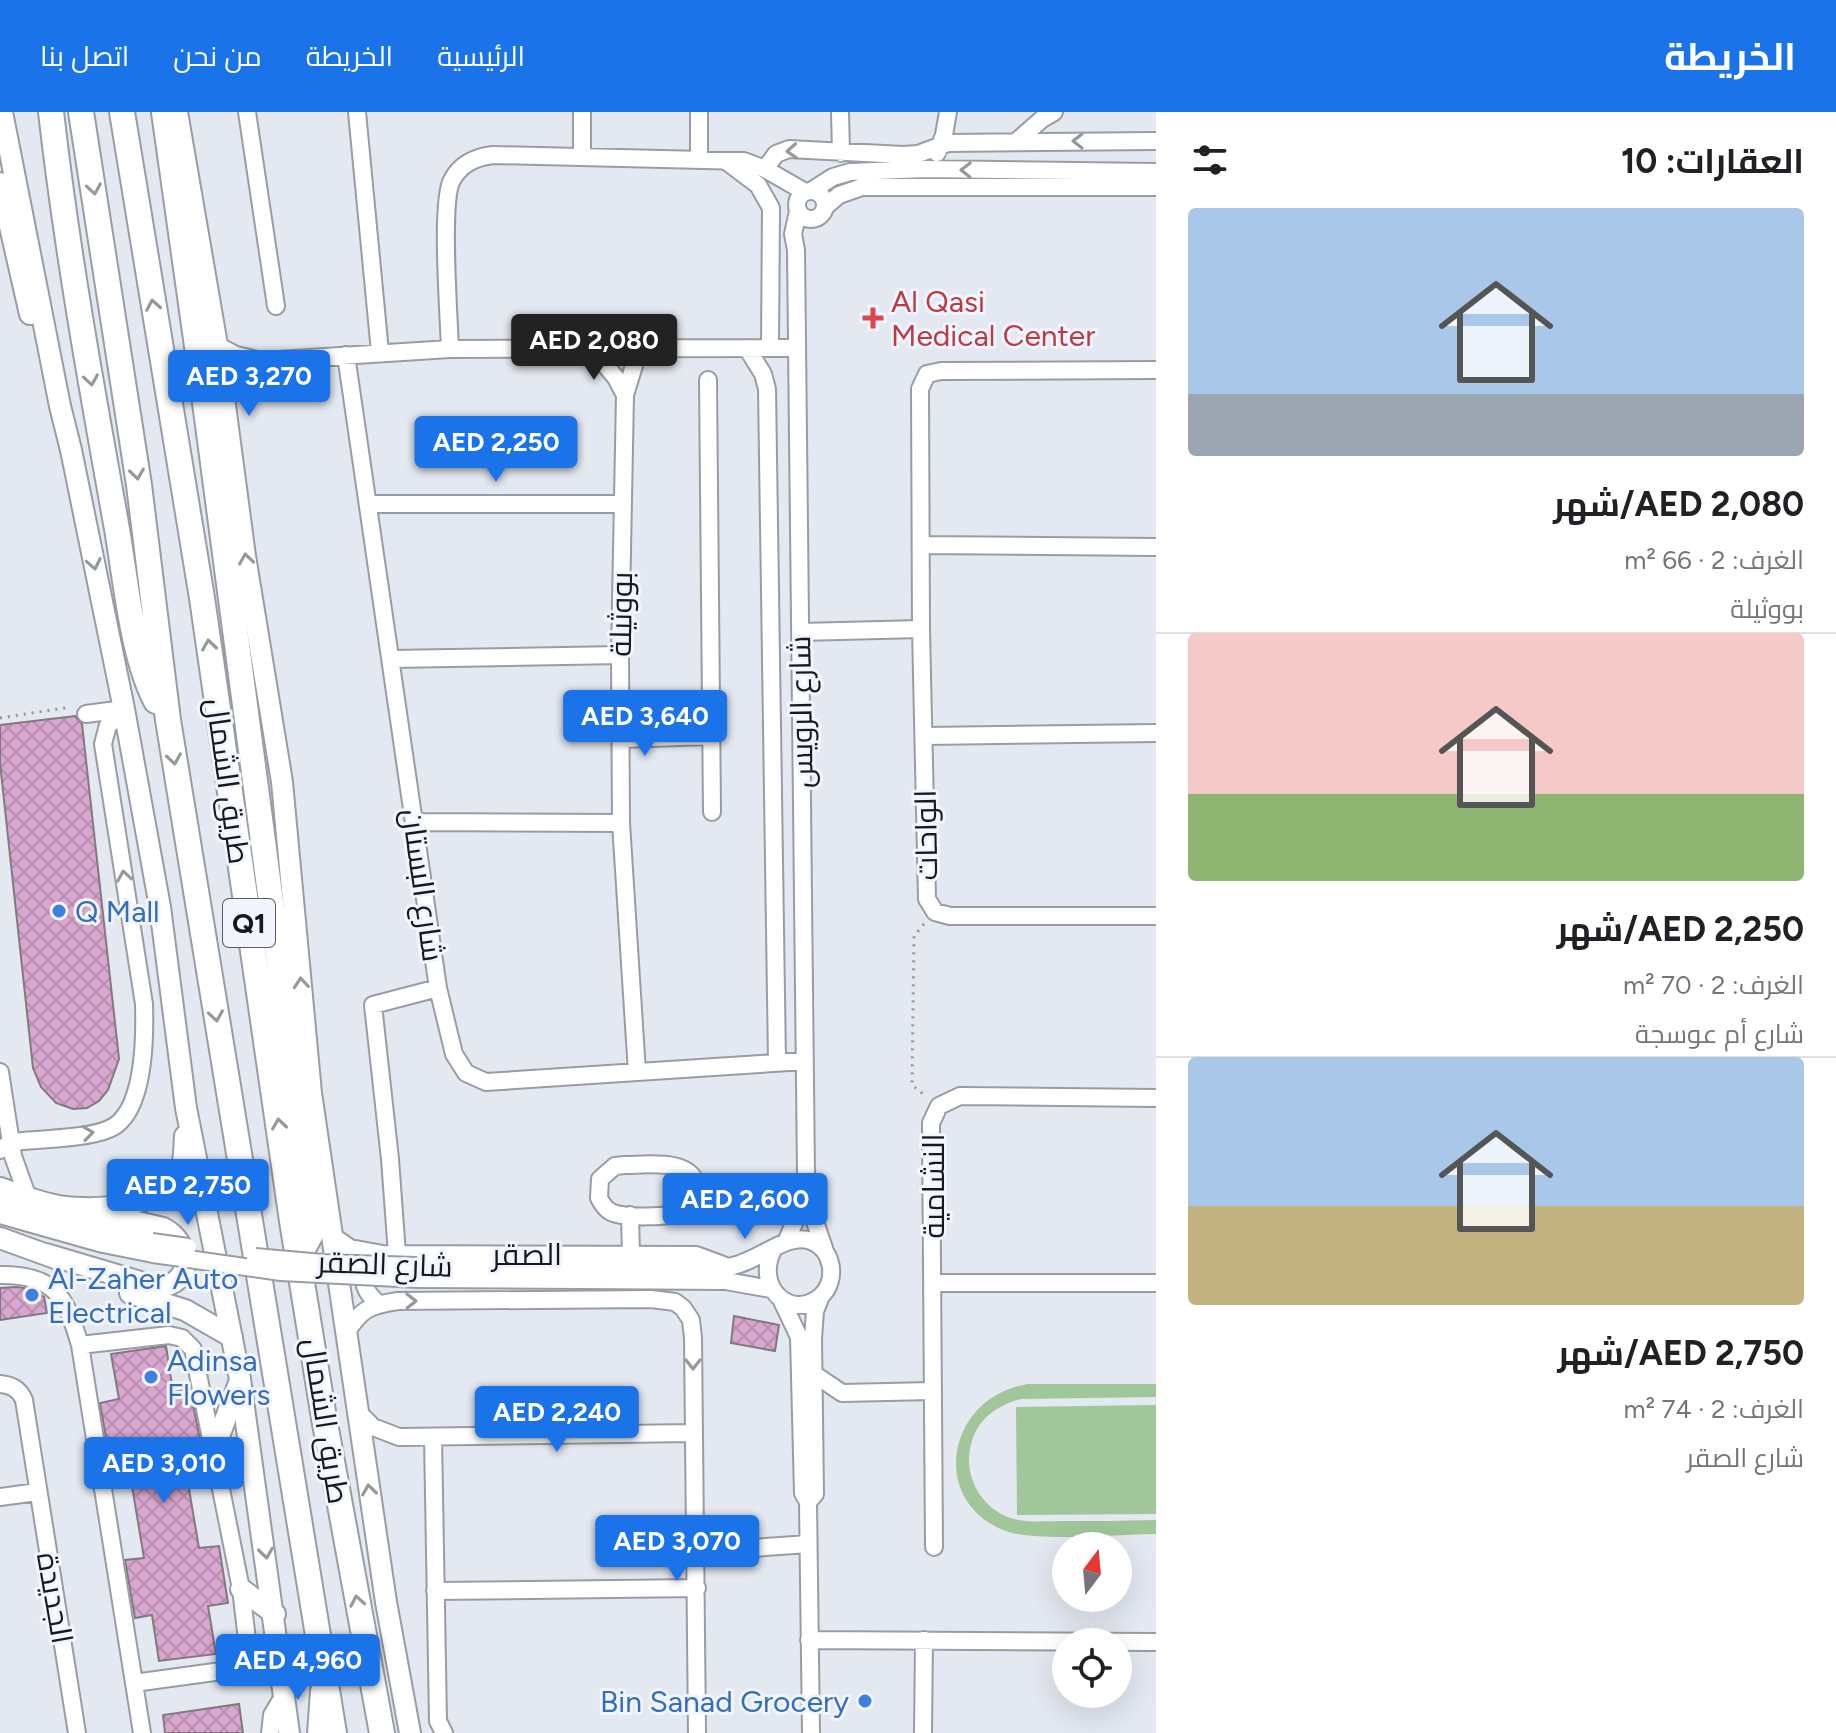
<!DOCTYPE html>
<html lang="ar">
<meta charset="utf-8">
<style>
:root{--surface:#fff;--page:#f2f2f2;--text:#202124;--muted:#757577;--line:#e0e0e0;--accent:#1a73e8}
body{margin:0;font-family:Figtree,Cairo,sans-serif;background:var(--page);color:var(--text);direction:rtl;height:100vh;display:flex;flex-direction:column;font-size:30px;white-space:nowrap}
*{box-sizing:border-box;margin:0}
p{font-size:26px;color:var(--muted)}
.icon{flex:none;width:44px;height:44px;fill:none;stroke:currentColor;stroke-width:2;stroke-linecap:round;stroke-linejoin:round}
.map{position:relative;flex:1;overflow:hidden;direction:ltr}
.drawer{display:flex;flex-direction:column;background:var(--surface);width:680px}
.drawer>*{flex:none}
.needle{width:52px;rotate:16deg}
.controls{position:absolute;left:1052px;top:1420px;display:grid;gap:16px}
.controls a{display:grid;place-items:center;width:80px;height:80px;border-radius:50%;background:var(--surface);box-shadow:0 8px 32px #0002;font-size:40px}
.price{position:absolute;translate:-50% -68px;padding:0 18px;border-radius:8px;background:var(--accent);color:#fff;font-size:26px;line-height:52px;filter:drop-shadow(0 2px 4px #0008)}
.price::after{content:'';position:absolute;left:50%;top:48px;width:24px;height:18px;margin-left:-12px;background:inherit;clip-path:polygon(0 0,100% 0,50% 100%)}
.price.on{background:#222;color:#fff}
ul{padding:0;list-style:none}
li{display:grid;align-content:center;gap:16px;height:424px;padding:0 32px}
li+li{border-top:2px solid var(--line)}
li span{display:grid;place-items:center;height:248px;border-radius:8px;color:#555}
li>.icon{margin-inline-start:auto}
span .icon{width:144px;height:144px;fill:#fffc;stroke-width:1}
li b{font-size:34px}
h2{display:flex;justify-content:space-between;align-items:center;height:96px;padding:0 32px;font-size:34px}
header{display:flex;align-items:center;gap:48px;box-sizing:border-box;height:112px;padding:0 40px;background:var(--accent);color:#fff}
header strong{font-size:38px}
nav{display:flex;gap:44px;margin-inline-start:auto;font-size:28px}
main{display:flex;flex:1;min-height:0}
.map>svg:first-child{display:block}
.pitch{fill:#a0c69a}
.building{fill:url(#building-cross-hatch);stroke:#81797f;stroke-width:2}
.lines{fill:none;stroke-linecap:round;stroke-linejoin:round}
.minor-casing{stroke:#989da5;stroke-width:20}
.major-casing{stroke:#989da5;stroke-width:24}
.highway-casing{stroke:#989da5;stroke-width:28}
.path{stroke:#92959c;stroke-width:3;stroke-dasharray:2 6;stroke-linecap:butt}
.minor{stroke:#fff;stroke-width:16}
.major{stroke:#fff;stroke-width:20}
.highway{stroke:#fff;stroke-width:24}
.minor-bridge-casing{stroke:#989da5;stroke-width:20;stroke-linecap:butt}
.minor-bridge{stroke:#fff;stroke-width:16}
.oneway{stroke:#979899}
.health-dot{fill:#e0444e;stroke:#f0f5fe;stroke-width:3}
.shop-dot{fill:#3f7fe0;stroke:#f0f5fe;stroke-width:3}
.labels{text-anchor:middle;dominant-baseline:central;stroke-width:6;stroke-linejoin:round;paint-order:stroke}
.shield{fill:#f0f5fe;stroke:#585b60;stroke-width:2}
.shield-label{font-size:28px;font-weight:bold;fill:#17191c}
.health-label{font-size:30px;fill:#be3a42;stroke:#f0f5fe;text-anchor:start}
.street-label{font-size:30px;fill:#17191c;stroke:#f0f5fe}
.shop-label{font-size:30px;fill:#366cbe;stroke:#f0f5fe;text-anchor:start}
</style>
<header>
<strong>الخريطة</strong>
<nav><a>الرئيسية</a><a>الخريطة</a><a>من نحن</a><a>اتصل بنا</a></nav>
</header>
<main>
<section class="drawer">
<h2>العقارات: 10<svg class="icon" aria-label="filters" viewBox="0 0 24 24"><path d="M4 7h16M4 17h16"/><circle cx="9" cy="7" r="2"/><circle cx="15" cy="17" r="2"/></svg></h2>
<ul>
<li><span style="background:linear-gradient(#a9c7e8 75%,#9aa5b1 0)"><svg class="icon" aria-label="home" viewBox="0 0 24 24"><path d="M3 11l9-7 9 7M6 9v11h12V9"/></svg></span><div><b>AED 2,080/شهر</b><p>الغرف: 2 · 66 m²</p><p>بووثيلة</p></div></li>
<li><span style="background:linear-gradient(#f6c9c9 65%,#8fb573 0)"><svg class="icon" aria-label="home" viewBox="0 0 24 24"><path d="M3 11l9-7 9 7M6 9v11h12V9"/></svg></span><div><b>AED 2,250/شهر</b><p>الغرف: 2 · 70 m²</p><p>شارع أم عوسجة</p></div></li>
<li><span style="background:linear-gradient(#a9c7e8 60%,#c2b280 0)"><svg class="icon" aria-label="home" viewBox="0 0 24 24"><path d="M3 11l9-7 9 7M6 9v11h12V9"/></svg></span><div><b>AED 2,750/شهر</b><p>الغرف: 2 · 74 m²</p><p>شارع الصقر</p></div></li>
</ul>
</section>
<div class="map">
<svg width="1156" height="1621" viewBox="0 0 1156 1621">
<defs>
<pattern id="building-cross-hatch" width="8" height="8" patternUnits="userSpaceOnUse" patternTransform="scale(2)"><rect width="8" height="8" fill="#d8a6ce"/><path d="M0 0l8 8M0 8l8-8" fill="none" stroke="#b98eb0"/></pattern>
</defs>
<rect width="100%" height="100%" fill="#e3e8f1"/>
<path class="pitch" d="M 1028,1272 L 1156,1272 L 1156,1285 L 1021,1287 C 998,1293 979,1306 972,1329 C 961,1362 981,1398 1014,1407 C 1030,1411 1047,1409 1063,1409 C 1094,1409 1125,1409 1156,1408 L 1156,1422 C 1119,1422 1033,1431 1003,1418 C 927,1386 949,1284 1028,1272 Z
M 1156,1293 L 1156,1402 L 1017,1403 L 1016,1295 Z"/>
<path class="building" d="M 75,604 L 82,612 L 119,947 L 108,978 L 99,989 L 87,996 L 73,997 L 56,991 L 41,975 L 33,956 L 0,651 L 0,613 Z
M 17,1175 L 30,1177 L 44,1185 L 47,1201 L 0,1208 L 0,1176 Z
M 734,1204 L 779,1213 L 775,1239 L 731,1231 Z
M 166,1234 L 173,1280 L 190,1277 L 201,1333 L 182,1336 L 199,1436 L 219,1434 L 228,1491 L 208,1494 L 216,1542 L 159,1549 L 152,1503 L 135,1506 L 125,1448 L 144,1446 L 127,1344 L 110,1349 L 100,1291 L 119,1287 L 111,1242 Z
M 239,1592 L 243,1621 L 165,1621 L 163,1603 Z"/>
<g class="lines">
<defs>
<path id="minor" d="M 247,0 L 276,194
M 357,0 L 380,240
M 582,0 L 582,45
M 699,0 L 699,47
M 840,0 L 841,41
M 1017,29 L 1042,7 L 1054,0
M 937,41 L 944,23 L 948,0
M 726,49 L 758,73 L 771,96 L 770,236
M 765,57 L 776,42 L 789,37 L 903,43 L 918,42 L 948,31 L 1156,29
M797 93a14 14 0 1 1 28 0a14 14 0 1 1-28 0Z
M 811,79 L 833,65 L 850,60 L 926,57 L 1156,60
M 825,95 L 839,83 L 862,75 L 1156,75
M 798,99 L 793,122 L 796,138 L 806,1062 L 813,1104 L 824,1136
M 217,233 L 236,243 L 262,249 L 450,237 L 797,236
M 747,236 L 763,262 L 767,277 L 777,951
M 450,237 C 449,205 440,89 452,68 C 461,51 476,45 493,43 L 744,49 L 765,57 L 805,80
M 592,237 L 616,266 L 625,283
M 346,243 L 438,876 L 454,942 L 466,961 L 486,970 L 805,949
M 1156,258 L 941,259 L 927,262 L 920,277 L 921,517 L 927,787 L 935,800 L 950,804 L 1156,804
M 708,268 L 712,700
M 224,283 L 238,263 L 262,249
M 369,392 L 623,392
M 922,433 L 1156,435
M 800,520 L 921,517
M 391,547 L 620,543
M 86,602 L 124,597
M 620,605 L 711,603
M 925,624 L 1156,621
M 621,627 L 711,624
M 414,710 L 621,711
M 0,960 L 13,1044 L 28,1086
M 637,960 L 621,711 L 620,543 L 625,283 L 639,237
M 0,1038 L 11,1030 C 37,1027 86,1027 109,1017 C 145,1002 145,925 144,892 L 103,632 L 108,613 L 124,601
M 625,1053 C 646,1053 698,1045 696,1079 C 696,1087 692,1095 684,1099 C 673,1106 622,1106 611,1100 C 605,1097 602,1092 599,1086 L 600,1067 L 615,1054 Z
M 0,1090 L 152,1130
M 0,1103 L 103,1132 L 153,1142
M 630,1103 L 631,1143
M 330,1122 L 350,1136 L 383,1142 L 696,1143 L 723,1153
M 787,1128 L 797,1104 L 805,1067
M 397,1142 L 390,1047 L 373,893 L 438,876
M 369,1152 C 359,1168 365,1181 379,1192
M 417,1154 C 479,1155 542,1155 605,1156 C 645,1157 687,1159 727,1155 C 756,1152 787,1119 811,1129 C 833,1137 838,1168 821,1184 C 791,1210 754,1175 773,1138
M 0,1163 C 55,1162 66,1185 80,1233 L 142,1621
M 418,1167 L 726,1169 L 771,1177
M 933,1171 L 1156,1171
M 781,1187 L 799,1225 L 803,1381 L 808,1390
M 346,1221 C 361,1197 370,1193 398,1189 L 651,1187 L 675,1190 L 683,1196 L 691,1208 L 693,1226 L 697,1621
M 80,1233 L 169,1223 L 182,1226 L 193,1237 L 241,1477 L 248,1536 L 242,1552 L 229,1558 L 134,1571
M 814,1262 L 842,1281 L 933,1279
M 0,1272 C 12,1273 19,1277 24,1288 L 77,1621
M 358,1300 L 373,1315 L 399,1325 L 693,1321
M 433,1325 L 438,1609 L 444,1621
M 0,1385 L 37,1380
M 808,1390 L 811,1621
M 808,1390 L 815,1382 L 813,1227 L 815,1199 L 821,1184
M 934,1435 L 931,1011 L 939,994 L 960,984 L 1156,986
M 697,1440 L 808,1432
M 435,1479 L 697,1476
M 809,1528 L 1156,1530
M 270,1621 L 272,1603 L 284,1583
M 923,1621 L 924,1528"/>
<path id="major" d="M 2,0 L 60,294 L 71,338 L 124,597 L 160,795 L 186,996 L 240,1267 L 289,1621
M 177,0 L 217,233 L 245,444 L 282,670 L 311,981 L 386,1490 L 410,1621
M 0,71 L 30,202
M 0,1076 C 18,1082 35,1089 54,1093 C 85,1100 159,1097 177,1066 C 185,1053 184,1038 185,1024
M 0,1126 L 58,1147
M 46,1142 L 157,1175 C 195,1173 192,1131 163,1116 L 81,1097
M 130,1181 L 185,1198 L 232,1225
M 213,1340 L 239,1271
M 241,1477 L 275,1502
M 318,1621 L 321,1579"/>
<path id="highway" d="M 51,0 C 67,140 92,278 117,417 C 126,469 132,543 156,589
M 81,0 L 139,373 L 168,608 L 334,1621
M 122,0 L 202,486 L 292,1109 L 324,1306 L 382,1621
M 164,0 L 206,298 L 312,1100 L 311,1122 L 299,1144"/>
</defs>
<use href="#minor" class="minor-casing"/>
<use href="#major" class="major-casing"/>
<use href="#highway" class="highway-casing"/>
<path class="path" d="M 0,606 L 71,595
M 924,812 L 914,824 L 912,973 L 927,985"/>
<use href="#minor" class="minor"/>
<use href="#major" class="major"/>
<use href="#highway" class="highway"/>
<defs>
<path id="minor-bridge" d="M 152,1130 L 188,1135
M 153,1142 L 281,1160 L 418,1167
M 255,1145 L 323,1151 L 417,1154"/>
</defs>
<use href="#minor-bridge" class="minor-bridge-casing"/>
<use href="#minor-bridge" class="minor-bridge"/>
</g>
<defs><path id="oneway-chevron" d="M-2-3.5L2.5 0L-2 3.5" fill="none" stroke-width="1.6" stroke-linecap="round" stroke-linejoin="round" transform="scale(2)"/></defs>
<g class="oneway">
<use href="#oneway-chevron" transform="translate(1078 29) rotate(180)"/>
<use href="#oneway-chevron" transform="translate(792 39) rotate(176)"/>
<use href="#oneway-chevron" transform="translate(966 58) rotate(-179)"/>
<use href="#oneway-chevron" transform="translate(94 77) rotate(81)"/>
<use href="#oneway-chevron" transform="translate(153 193) rotate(-100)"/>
<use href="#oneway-chevron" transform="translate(91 268) rotate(81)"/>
<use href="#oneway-chevron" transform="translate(137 362) rotate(82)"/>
<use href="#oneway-chevron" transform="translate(246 447) rotate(-98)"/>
<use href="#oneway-chevron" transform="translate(94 452) rotate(79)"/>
<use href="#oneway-chevron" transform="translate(209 533) rotate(-98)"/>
<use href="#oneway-chevron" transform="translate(174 647) rotate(81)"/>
<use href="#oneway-chevron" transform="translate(124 764) rotate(-99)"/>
<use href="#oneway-chevron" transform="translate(301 871) rotate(-95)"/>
<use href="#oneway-chevron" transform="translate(216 904) rotate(81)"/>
<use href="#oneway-chevron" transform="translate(279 1012) rotate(-98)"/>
<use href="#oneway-chevron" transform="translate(88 1021) rotate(-8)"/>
<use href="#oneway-chevron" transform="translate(411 1189) rotate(-1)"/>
<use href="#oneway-chevron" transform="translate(693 1252) rotate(90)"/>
<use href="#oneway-chevron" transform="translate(369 1378) rotate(-98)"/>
<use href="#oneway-chevron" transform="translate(266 1441) rotate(82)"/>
<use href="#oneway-chevron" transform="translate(357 1489) rotate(-100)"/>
</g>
<path class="health-dot" d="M869 194h8v8h8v8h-8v8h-8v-8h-8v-8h8z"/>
<g class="shop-dot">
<circle cx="59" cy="799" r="8"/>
<circle cx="32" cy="1183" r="8"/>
<circle cx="151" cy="1265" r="8"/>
<circle cx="865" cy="1589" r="8"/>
</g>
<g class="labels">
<rect class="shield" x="223" y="787" width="52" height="48" rx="6"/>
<g class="shield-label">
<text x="249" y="811">Q1</text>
</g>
<g class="health-label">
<text x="891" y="189">Al Qasi<tspan x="891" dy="34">Medical Center</tspan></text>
</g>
<g class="street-label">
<text transform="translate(621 502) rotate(-89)">بووثيلة</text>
<text transform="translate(801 600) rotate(-91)">شارع الرويس</text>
<text transform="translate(228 669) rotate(82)">طريق الشمال</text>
<text transform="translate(926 723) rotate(-91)">الواحات</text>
<text transform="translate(423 773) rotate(82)">شارع البستان</text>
<text transform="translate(933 1074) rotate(-90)">النشامية</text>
<text x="527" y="1142">الصقر</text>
<text transform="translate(385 1152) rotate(2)">شارع الصقر</text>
<text transform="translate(326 1309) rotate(81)">طريق الشمال</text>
<text transform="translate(55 1486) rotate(80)">الجديدة</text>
</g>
<g class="shop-label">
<text x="75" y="799">Q Mall</text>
<text x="48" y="1166">Al-Zaher Auto<tspan x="48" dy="34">Electrical</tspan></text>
<text x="167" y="1248">Adinsa<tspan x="167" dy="34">Flowers</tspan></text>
<text x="849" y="1589" text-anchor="end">Bin Sanad Grocery</text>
</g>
</g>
</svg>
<div class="controls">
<a><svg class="needle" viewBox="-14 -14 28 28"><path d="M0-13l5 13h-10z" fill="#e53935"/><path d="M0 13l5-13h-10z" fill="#757577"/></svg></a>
<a><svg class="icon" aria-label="locate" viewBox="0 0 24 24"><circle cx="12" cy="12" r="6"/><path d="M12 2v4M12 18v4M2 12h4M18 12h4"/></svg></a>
</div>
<b class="price on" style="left:594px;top:270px">AED 2,080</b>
<b class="price" style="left:249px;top:306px">AED 3,270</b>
<b class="price" style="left:496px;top:372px">AED 2,250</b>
<b class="price" style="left:645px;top:646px">AED 3,640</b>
<b class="price" style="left:188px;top:1115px">AED 2,750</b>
<b class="price" style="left:745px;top:1129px">AED 2,600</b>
<b class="price" style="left:557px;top:1342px">AED 2,240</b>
<b class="price" style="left:164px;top:1393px">AED 3,010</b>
<b class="price" style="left:677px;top:1471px">AED 3,070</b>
<b class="price" style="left:298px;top:1590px">AED 4,960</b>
</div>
</main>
